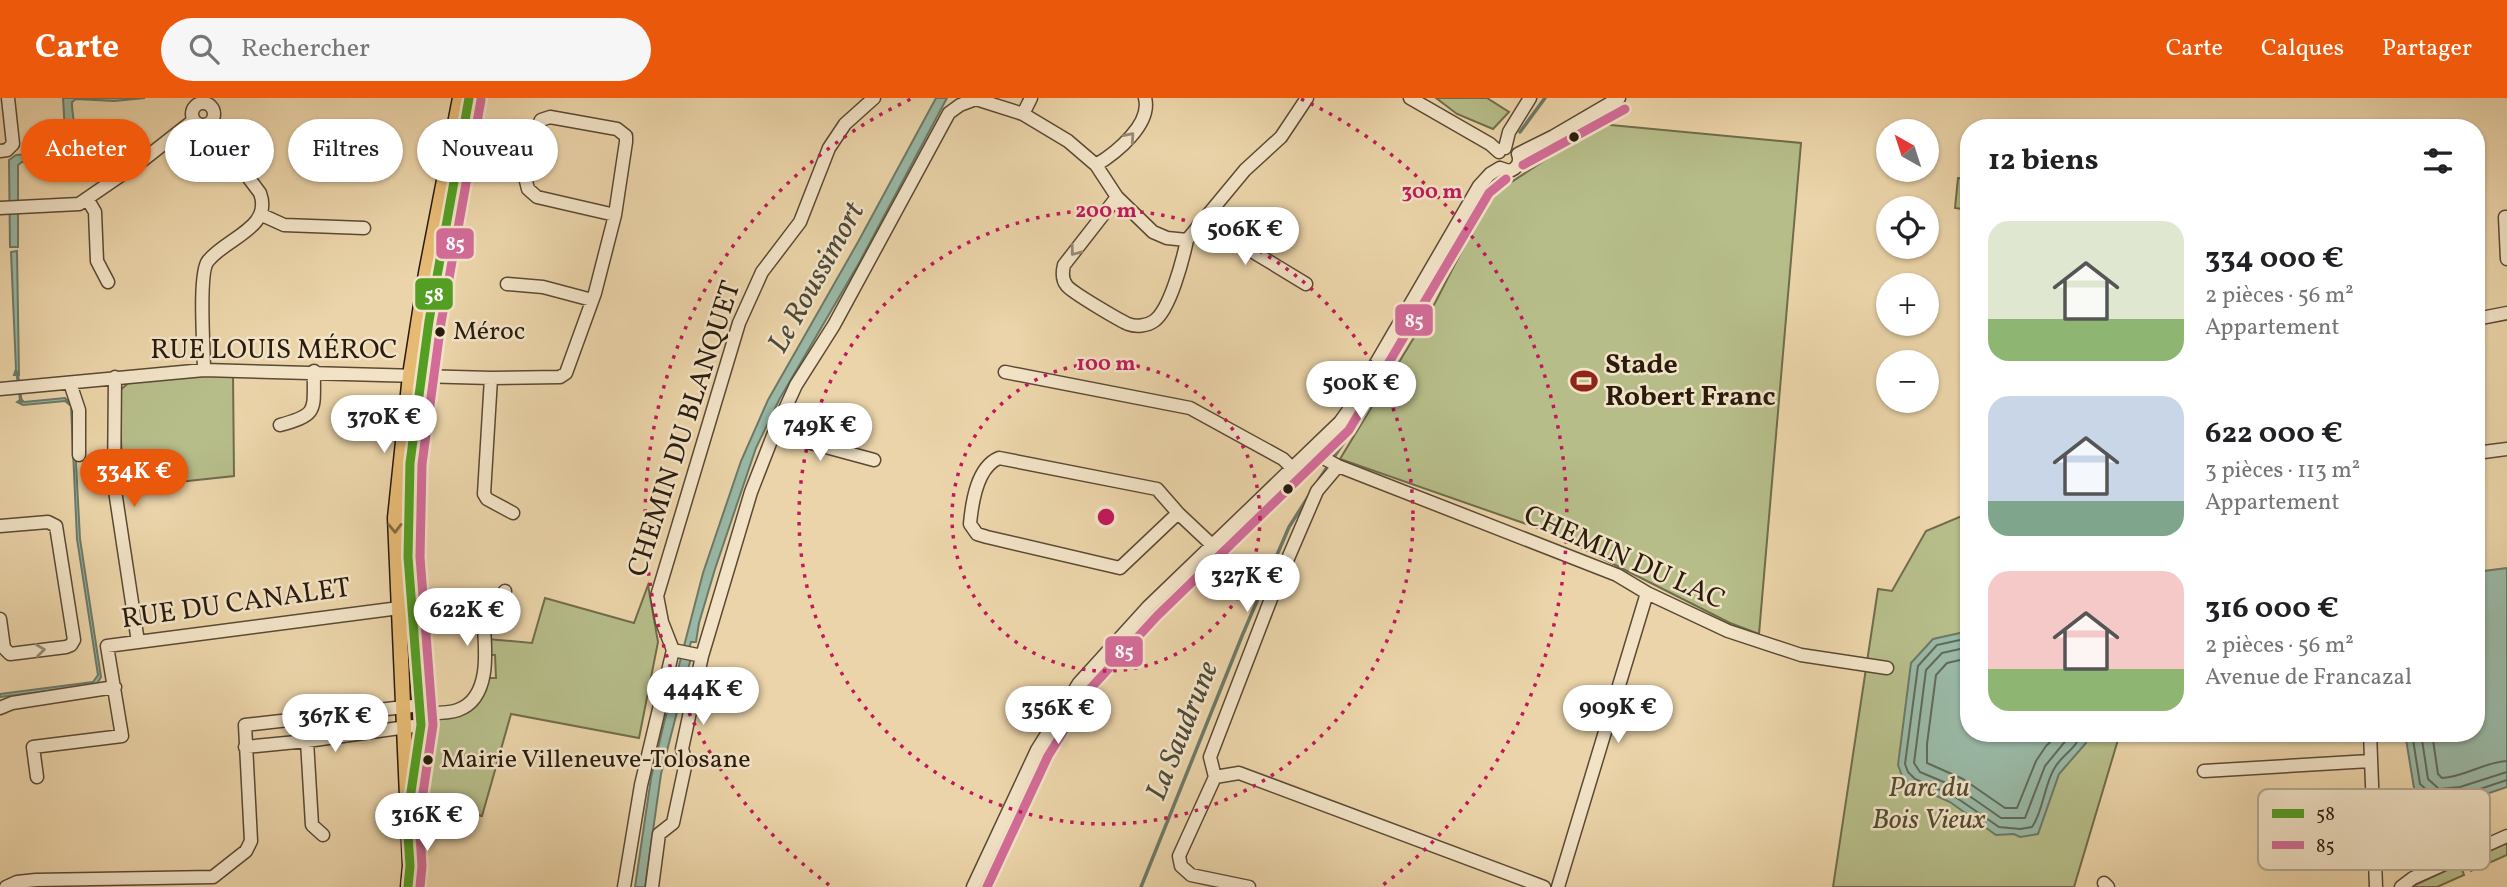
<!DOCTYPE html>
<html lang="fr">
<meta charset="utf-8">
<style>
:root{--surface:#fff;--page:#f6f6f6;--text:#202124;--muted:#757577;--accent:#ea580c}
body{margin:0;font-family:Vollkorn,serif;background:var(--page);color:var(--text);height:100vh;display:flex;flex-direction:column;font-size:26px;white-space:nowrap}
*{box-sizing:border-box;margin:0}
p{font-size:23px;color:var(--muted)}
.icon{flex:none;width:38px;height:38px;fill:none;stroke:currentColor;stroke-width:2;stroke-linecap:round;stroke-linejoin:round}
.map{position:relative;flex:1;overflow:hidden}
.drawer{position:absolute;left:1960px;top:21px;width:525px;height:623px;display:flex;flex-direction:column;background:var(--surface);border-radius:28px;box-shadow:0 2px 5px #0004}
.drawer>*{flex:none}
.guide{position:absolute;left:21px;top:21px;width:665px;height:63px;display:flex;gap:14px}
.needle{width:46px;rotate:321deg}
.tools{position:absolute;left:1876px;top:21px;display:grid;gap:14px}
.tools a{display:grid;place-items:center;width:63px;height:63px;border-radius:50%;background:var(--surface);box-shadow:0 2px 5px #0004;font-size:35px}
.price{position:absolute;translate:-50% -60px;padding:0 16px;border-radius:24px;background:#fff;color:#222;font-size:23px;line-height:46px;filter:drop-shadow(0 2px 4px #0008)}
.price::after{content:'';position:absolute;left:50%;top:42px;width:21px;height:16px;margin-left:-10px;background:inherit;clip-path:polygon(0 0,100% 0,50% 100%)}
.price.selected{background:var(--accent);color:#fff}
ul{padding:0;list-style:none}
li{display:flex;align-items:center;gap:21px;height:175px;padding:0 28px}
li span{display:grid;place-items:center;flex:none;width:196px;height:140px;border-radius:21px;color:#555}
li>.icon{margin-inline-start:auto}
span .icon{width:84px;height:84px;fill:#fffc;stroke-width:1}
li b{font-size:30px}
h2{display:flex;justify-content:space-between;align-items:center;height:84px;padding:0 28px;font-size:30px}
.chip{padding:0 24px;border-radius:32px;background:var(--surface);box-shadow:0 2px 5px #0004;font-size:24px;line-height:63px}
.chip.selected{background:var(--accent);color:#fff}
header{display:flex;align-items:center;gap:42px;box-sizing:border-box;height:98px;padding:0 35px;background:var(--accent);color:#fff}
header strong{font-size:33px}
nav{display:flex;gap:38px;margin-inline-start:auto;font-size:24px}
.search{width:490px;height:63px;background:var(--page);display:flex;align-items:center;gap:18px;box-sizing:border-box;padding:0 24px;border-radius:38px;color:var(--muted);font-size:26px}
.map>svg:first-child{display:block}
.green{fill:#b6bd89;stroke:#706c4b;stroke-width:2}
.water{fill:#99b8a5;stroke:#6c7968;stroke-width:2}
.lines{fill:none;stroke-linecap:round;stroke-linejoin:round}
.shore{stroke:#616a59;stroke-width:2}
.stream{stroke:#6c7968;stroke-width:3.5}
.minor-casing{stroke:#5a4934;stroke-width:15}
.major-casing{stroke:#291b0d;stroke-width:17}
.minor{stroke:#f2e3c7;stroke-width:12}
.major{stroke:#e6ba74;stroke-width:14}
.bus-1-casing{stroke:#f2e3c7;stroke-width:14}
.bus-2-casing{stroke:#f2e3c7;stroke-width:14}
.bus-1{stroke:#539e23;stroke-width:9}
.bus-2{stroke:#d36c98;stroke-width:9}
.oneway{stroke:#988973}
.oneway2{stroke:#886a40}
.ring{fill:none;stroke:#c2185b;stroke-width:3.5;stroke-dasharray:3.5 7}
.bus-dot{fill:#291b0d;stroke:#f2e3c7;stroke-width:2.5}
.labels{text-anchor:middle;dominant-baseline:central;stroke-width:5;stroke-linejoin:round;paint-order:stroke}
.bus-label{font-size:26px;fill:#291b0d;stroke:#f2e3c7;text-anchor:start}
.street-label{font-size:28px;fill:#291b0d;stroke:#f2e3c7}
.poi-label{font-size:28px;font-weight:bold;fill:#291b0d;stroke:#f2e3c7;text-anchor:start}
.park-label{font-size:28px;font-style:italic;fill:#534c32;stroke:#f2e3c7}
.water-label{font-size:30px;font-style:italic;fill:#4b4a3b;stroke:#f2e3c7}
.key{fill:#f2e3c7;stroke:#b6a78f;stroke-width:2}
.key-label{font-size:19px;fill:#291b0d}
.centre{fill:#c2185b;stroke:#f2e3c7;stroke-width:3.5}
.ring-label{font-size:21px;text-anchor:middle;font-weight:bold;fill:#c2185b;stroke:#f2e3c7;stroke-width:5;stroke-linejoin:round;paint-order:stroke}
.line-badge{stroke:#f2e3c7;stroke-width:2.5}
.badge-label{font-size:19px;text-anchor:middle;font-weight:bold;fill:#fff}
</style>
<header>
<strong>Carte</strong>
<div class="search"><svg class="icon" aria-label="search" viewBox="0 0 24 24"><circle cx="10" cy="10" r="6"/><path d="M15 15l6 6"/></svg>Rechercher</div>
<nav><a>Carte</a><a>Calques</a><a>Partager</a></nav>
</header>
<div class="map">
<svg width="2507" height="789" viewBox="0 0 2507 789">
<rect width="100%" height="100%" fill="#ebd4a9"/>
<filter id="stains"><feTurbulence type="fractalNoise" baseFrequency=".00286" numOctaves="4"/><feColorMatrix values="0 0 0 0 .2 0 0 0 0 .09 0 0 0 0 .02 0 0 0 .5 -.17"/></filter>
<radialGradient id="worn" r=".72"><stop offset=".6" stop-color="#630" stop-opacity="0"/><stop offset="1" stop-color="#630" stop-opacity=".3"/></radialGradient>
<path class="green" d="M 1436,0 L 1487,0 L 1509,14 L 1493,31 L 1457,16 Z
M 1600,26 L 1801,45 L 1759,536 L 1730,525 L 1552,435 L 1340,361 L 1435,205 L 1490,98 Z
M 1958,80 L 1969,81 L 1969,112 L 1955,110 Z
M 233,276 L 234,378 L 123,390 L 119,293 L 131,283 Z
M 1969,415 L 1969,635 L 2120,635 L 2074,789 L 1833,789 L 1878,491 L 1892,493 L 1926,433 Z
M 648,487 L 658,544 L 639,640 L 511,616 L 482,718 L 418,705 L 429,627 L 432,623 C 457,612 483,610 488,580 L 496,580 L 495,557 L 488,557 L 488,541 L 532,545 L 545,500 L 634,525 Z
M 2507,744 L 2507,757 L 2471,773 L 2467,762 Z
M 2460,766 L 2464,777 L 2437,789 L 2411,789 Z"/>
<path class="water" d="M 63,0 L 145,0 L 114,3 L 76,1 L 72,4 C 71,21 84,51 66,61 L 22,64 L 18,67 L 18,149 L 10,149 L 9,62 L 16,57 L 60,54 L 66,51 Z
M 936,0 L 947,0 L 859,165 L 779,302 L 756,350 L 715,471 L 699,525 L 696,544 L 691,544 L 689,551 L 693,552 L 661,676 L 645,789 L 635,789 L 651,680 L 664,625 L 703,475 L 741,363 L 768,302 L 858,144 Z
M 17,153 L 19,277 L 14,277 L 16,271 L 11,154 Z
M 65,300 L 73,308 L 80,441 L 101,579 L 96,587 L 0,599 L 0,596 L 93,584 L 98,577 L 77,441 L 71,308 L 65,303 L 23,307 L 17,304 L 21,301 L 24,304 Z
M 2507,470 L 2507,689 L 2463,704 L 2434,708 L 2414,690 L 2405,635 L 2476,635 L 2476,474 Z
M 1969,533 L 1969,635 L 2088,635 L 2086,645 L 2059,676 L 2038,736 L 2020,739 L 2014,736 L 1996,737 L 1950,704 L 1908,685 L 1902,678 L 1898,667 L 1911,565 L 1933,541 Z"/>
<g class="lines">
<path class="shore" d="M 1969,540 L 1937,547 L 1918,568 L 1905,666 L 1908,674 L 1915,681 L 1954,698 L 1999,729 L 2020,731 L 2032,729 C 2043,714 2044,688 2054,671 C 2061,657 2077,651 2081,635
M 1969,549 L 1942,555 L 1926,572 L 1914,665 L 1920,674 L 1958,690 L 2001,720 L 2025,720 L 2045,668 L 2072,635
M 1969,560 L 1947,565 L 1936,577 L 1927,646 L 1927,665 L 1963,681 L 2005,710 L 2017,710 L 2036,663 L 2046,648 L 2060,635
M 2412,635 L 2420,686 L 2436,700 L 2462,697 L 2507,682
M 2421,635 L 2428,681 L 2439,691 L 2460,689 L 2507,674
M 2432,635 L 2438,676 L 2442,680 C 2465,679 2484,664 2507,663"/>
<path class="stream" d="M 1520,34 L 1545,0
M 17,274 L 21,304
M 1318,383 L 1370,305 L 1489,90
M 1141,789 L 1242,538 L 1289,429 L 1310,396"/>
<defs>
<path id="minor" d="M 1410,0 L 1490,46 L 1499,54
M192 16a11 11 0 1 1 22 0a11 11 0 1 1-22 0Z
M 1023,16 L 1031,0
M 1505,50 L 1509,34 L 1530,0
M 0,53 L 7,52 L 13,46 L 8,0
M 1518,56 L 1554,38 L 1619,0
M 1096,67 C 1116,55 1152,26 1145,0
M 1500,70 L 1509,73 C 1517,71 1521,64 1518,56
M 1117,99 L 1064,167 C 1062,175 1062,182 1067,188 C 1073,195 1119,222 1128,226 C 1136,229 1147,228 1154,223 C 1170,212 1183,161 1187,142
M 88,102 L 95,114 L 97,163 L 108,184
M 0,110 L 79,106 L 143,62 L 194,22
M 262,117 L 284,127 L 364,130
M 2507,119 L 2505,119 L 2507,161
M 1204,121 L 1255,155 L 1306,186
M 507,186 L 543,189 L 592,202
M 2476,221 L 2507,215
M 204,272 C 204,252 198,175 208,163 C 226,140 273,130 260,95 L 208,26
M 1005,274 L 1190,310 L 1283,361 L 1291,369
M 115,279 L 114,386 L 138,544
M 491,280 L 484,396 L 487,401 L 513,415
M 70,285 L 79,312 L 79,357
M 0,291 L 204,272 L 491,280 L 560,279 L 566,275 L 595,195 L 615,117 L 626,44 L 626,38 L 617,31 L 550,19 L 541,22 L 538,28 L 526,83 L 528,91 L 537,99 L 615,117
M 280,327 C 320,316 313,312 314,273
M 774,335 L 874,362
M 1312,351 L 1318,357 L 1338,368 L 1617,477 L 1647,495 L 1728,533 L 1801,557 L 1887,570
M 2476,355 L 2507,351
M 1178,415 L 1120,470 L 987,439 L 977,436 L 970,426 C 972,404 977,369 999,360 L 1157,391 L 1178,415 L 1212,447
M 0,428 L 48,424 L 56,428 L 74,542 L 71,547 L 66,549 L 10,556 L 4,550 L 0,521
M 673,552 L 702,558
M 0,610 L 12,605 L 115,589
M 420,615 C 432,615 447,616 458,612 C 497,598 483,535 482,502 L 497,502 L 505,493
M 302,622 L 307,643 L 312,727 L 323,737
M 2370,635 L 2376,789
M 245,649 L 307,643 L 421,627
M 2204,673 L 2370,663
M 37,679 L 33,649 L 122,638 L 107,548 L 407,509
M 1215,679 L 1239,675 L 1544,789
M 1215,679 L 1210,659 L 1274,493 L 1317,393 L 1338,368
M 1215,679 L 1179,758 L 1181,768 L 1191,777 L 1249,789
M 2104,785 L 2108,789
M 6,789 L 17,784 L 36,782 L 213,779 L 246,753 L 251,743 L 245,627 L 413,608
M 624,789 L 641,687 L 673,552 L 662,524 L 657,498 L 739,225 L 762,174 L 800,124 L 829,50 L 845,26 L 874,0
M 652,789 L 659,736 L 673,725 L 686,664 L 682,651 L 702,558 L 751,394 L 774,335 L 796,287 L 834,227 L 949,15 L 960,7 L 976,1 L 1023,16 L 1068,43 L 1096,67 L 1117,99 L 1153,134 L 1167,140 L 1187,142 L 1245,72 L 1281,39 L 1307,0
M 973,789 L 1037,652 L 1079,585 L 1148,509 L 1340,324 L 1350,310 L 1479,88 L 1490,76 L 1500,70
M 1558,789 L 1647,495
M 2401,789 L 2413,780 L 2507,738"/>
<path id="major" d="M 412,685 L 421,627 L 408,459 L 410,365 L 429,223 L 454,80
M 408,789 L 410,768 L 395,420 L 410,277 L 426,175 L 460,0"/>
</defs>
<use href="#minor" class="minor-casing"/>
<use href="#major" class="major-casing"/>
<use href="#minor" class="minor"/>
<use href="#major" class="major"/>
<defs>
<path id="bus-1" d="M 408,789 L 410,768 L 407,721 L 421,627 L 408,459 L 410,365 L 429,223 L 469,0"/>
<path id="bus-2" d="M 1523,67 L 1625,11
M 420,789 L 422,768 L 419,722 L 433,627 L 420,459 L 422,366 L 441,225 L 481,2
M 987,789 L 1048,658 L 1089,592 L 1157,518 L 1349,332 L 1489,95 L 1506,81"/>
</defs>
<use href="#bus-1" class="bus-1-casing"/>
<use href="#bus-2" class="bus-2-casing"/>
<use href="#bus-1" class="bus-1"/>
<use href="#bus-2" class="bus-2"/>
</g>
<defs><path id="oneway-chevron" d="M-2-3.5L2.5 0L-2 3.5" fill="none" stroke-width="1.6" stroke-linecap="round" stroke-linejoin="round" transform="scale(1.75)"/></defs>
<g class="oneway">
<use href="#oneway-chevron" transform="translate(1130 39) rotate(-49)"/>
<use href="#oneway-chevron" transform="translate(1075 153) rotate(127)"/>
<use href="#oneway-chevron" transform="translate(40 552) rotate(-7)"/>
</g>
<use class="oneway2" href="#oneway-chevron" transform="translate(395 430) rotate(89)"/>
<g class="ring">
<circle cx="1106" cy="419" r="154"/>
<circle cx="1106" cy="419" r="307"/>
<path d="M829 787A461 461 0 0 1 911 1M1301 1A461 461 0 0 1 1383 787"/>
</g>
<defs>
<symbol id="stadium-bare" viewBox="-9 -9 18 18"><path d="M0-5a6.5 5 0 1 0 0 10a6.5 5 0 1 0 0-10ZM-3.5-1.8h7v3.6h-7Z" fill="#8f2418" stroke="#f2e3c7" stroke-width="2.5" paint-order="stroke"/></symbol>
</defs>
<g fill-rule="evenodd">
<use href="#stadium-bare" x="1565" y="264" width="38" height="38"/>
</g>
<g class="bus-dot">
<circle cx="1574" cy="39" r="6"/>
<circle cx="440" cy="234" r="6"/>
<circle cx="1288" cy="391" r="6"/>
<circle cx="428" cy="662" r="6"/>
</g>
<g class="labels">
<g class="bus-label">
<text x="453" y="234">Méroc</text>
<text x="441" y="662">Mairie Villeneuve-Tolosane</text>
</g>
<g class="street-label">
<text x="274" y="252">RUE LOUIS MÉROC</text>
<text transform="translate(685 331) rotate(-72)">CHEMIN DU BLANQUET</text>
<text transform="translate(1624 460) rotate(24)">CHEMIN DU LAC</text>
<text transform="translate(236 506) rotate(-8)">RUE DU CANALET</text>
</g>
<g class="poi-label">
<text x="1605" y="267">Stade<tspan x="1605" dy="32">Robert Franc</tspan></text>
</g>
<g class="park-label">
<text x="1929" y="690">Parc du<tspan x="1929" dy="32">Bois Vieux</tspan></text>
</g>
<g class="water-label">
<text transform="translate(817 180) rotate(-61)">Le Roussimort</text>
<text transform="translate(1183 633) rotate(-68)">La Saudrune</text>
</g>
</g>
<rect x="2258" y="691" width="232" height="81" rx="10" class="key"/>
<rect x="2272" y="711" width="32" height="9" fill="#539e23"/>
<rect x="2272" y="743" width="32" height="8" fill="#d36c98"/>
<g class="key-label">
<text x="2316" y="722">58</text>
<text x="2316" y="754">85</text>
</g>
<circle cx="1106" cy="419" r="10" class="centre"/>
<g class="ring-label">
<text x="1432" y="100">300 m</text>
<text x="1106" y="119">200 m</text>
<text x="1106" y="272">100 m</text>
</g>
<g class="line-badge">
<rect x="435" y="129" width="40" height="33" rx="7" fill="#d36c98"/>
<rect x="414" y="179" width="40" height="34" rx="7" fill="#539e23"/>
<rect x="1394" y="205" width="40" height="34" rx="7" fill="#d36c98"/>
<rect x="1104" y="537" width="40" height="33" rx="7" fill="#d36c98"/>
</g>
<g class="badge-label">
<text x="455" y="152">85</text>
<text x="434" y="203">58</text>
<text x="1414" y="229">85</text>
<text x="1124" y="560">85</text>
</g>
<rect width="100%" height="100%" filter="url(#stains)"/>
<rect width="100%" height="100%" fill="url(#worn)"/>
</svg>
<div class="tools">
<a><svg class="needle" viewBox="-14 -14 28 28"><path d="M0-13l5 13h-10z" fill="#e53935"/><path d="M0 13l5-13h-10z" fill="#757577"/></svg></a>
<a><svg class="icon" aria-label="locate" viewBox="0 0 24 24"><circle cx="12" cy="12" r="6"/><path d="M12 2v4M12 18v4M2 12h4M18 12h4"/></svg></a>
<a>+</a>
<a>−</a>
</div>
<b class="price" style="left:1245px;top:169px">506K €</b>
<b class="price" style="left:1361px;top:323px">500K €</b>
<b class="price" style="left:384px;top:357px">370K €</b>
<b class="price" style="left:820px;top:365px">749K €</b>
<b class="price selected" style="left:134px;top:411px">334K €</b>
<b class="price" style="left:1247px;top:516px">327K €</b>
<b class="price" style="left:467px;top:550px">622K €</b>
<b class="price" style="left:703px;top:629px">444K €</b>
<b class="price" style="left:1618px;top:647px">909K €</b>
<b class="price" style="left:1058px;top:648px">356K €</b>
<b class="price" style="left:335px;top:656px">367K €</b>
<b class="price" style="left:427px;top:755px">316K €</b>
<div class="guide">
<a class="chip selected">Acheter</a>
<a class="chip">Louer</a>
<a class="chip">Filtres</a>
<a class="chip">Nouveau</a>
</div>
<section class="drawer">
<h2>12 biens<svg class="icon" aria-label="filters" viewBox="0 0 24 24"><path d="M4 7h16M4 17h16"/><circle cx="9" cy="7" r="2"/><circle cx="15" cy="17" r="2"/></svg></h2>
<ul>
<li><span style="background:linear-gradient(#dfe7d0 70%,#8fb573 0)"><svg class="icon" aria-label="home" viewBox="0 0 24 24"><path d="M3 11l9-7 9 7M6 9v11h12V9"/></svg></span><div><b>334 000 €</b><p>2 pièces · 56 m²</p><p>Appartement</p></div></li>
<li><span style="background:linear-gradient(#c9d6e8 75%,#7fa58c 0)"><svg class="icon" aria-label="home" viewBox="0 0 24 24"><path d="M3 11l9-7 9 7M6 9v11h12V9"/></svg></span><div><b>622 000 €</b><p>3 pièces · 113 m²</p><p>Appartement</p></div></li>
<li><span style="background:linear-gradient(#f6c9c9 70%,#8fb573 0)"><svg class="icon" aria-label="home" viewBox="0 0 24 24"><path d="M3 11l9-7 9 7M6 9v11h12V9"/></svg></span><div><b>316 000 €</b><p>2 pièces · 56 m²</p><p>Avenue de Francazal</p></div></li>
</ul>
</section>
</div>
